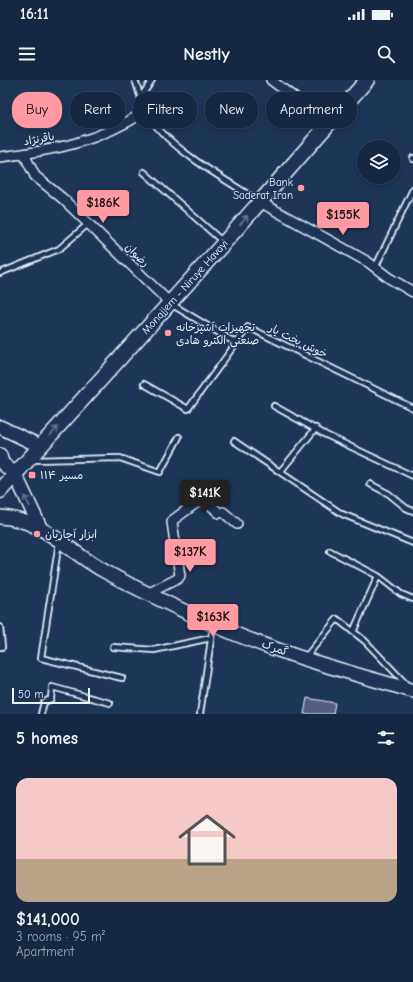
<!DOCTYPE html>
<meta charset="utf-8">
<style>
:root{--surface:#162841;--page:#23344c;--text:#f1f3f6;--muted:#9ea6b1;--line:#35445a;--accent:#ff9aa2}
body{margin:0;font-family:"Comic Neue","Playpen Sans Arabic",sans-serif;background:var(--page);color:var(--text);height:100vh;display:flex;flex-direction:column;font-size:15px;white-space:nowrap}
*{box-sizing:border-box;margin:0}
p{font-size:13px;color:var(--muted)}
.icon{flex:none;width:22px;height:22px;fill:none;stroke:currentColor;stroke-width:2;stroke-linecap:round;stroke-linejoin:round}
.map{position:relative;height:634px;overflow:hidden}
.sheet{display:flex;flex-direction:column;background:var(--surface);flex:1}
.sheet>*{flex:none}
.hud{position:absolute;left:12px;top:12px;width:389px;height:36px;display:flex;gap:8px}
.controls{position:absolute;left:357px;top:60px;display:grid;gap:8px}
.controls a{display:grid;place-items:center;width:44px;height:44px;border-radius:50%;background:var(--surface);box-shadow:0 2px 6px #0003,0 0 0 1px var(--line);font-size:20px}
.scale{position:absolute;left:12px;bottom:10px;width:78px;box-sizing:border-box;padding-left:4px;border:2px solid #e8f1f8;border-top:0;font-size:11px;line-height:14px;white-space:nowrap;color:#e8f1f8;-webkit-text-stroke:3px #1d3557;paint-order:stroke}
.price{position:absolute;translate:-50% -34px;padding:0 9px;border-radius:4px;background:var(--accent);color:#111;font-size:13px;line-height:26px;filter:drop-shadow(0 1px 2px #0008)}
.price::after{content:'';position:absolute;left:50%;top:24px;width:12px;height:9px;margin-left:-6px;background:inherit;clip-path:polygon(0 0,100% 0,50% 100%)}
.price.current{background:#222;color:#fff}
ul{padding:0;list-style:none}
li{display:grid;align-content:center;gap:8px;height:212px;padding:0 16px}
li span{display:grid;place-items:center;height:124px;border-radius:12px;color:#555}
li>.icon{margin-inline-start:auto}
span .icon{width:72px;height:72px;fill:#fffc;stroke-width:1}
li b{font-size:17px}
h2{display:flex;justify-content:space-between;align-items:center;height:48px;padding:0 16px;font-size:17px}
.pill{padding:0 14px;border-radius:16px;background:var(--surface);box-shadow:0 2px 6px #0003,0 0 0 1px var(--line);font-size:14px;line-height:36px}
.pill.current{background:var(--accent);color:#111}
.status{display:flex;justify-content:space-between;align-items:center;height:28px;padding:0 20px;background:var(--surface);direction:ltr}
.status svg{height:11px;fill:currentColor}
header{display:flex;justify-content:space-between;align-items:center;height:52px;padding:0 16px;background:var(--surface);font-size:18px;font-weight:700}
.map>svg:first-child{display:block}
.building{fill:#575d83;stroke:#e8f1f8}
.lines{fill:none;stroke-linecap:round;stroke-linejoin:round}
.lane-casing{stroke:#e8f1f8;stroke-width:8}
.street-casing{stroke:#e8f1f8;stroke-width:12}
.secondary-casing{stroke:#e8f1f8;stroke-width:16}
.primary-casing{stroke:#e8f1f8;stroke-width:17}
.lane{stroke:#1d3557;stroke-width:4.5}
.street{stroke:#1d3557;stroke-width:9}
.secondary{stroke:#1d3557;stroke-width:13}
.primary{stroke:#1d3557;stroke-width:14}
.oneway{stroke:#64778f}
.poi-dot{fill:#ff9aa2;stroke:#1d3557;stroke-width:1.5}
.labels{text-anchor:middle;dominant-baseline:central;stroke-width:3;stroke-linejoin:round;paint-order:stroke}
.street-label{font-size:11px;fill:#e8f1f8;stroke:#1d3557}
.poi-label{font-size:11px;fill:#e8f1f8;stroke:#1d3557;text-anchor:start}
</style>
<div class="status"><b>16:11</b><svg viewBox="0 0 49 12"><path d="M0 12V9h3v3zM5 12V6h3v6zM10 12V3h3v9zM15 12V0h3v12zM26 1h20v11H26zM47 4h2v5h-2z"/></svg></div>
<header><svg class="icon" aria-label="menu" viewBox="0 0 24 24"><path d="M4 6h16M4 12h16M4 18h16"/></svg>Nestly<svg class="icon" aria-label="search" viewBox="0 0 24 24"><circle cx="10" cy="10" r="6"/><path d="M15 15l6 6"/></svg></header>
<div class="map">
<svg width="413" height="634" viewBox="0 0 413 634">
<rect width="100%" height="100%" fill="#1d3557"/>
<filter id="ink" filterUnits="userSpaceOnUse"><feTurbulence type="fractalNoise" baseFrequency=".025" numOctaves="2"/><feDisplacementMap in="SourceGraphic" scale="8" xChannelSelector="R" yChannelSelector="G"/><feConvolveMatrix kernelMatrix="1 2 1 2 8 2 1 2 1" color-interpolation-filters="sRGB"/></filter>
<g filter="url(#ink)">
<path class="building" d="M 307,618 L 335,623 L 333,634 L 304,634 Z"/>
<g class="lines">
<defs>
<path id="lane" d="M 135,0 C 139,10 141,22 146,32 C 167,68 224,99 259,121
M 141,17 L 152,0
M 413,78 L 413,79
M 144,92 L 223,162
M 375,188 L 413,109
M 0,193 L 59,169 L 88,144
M 171,224 L 236,263
M 144,304 L 188,329 L 248,247 L 413,328
M 274,326 L 326,355 L 413,396
M 234,361 L 342,434 L 413,463
M 31,380 L 120,378 L 160,392 L 179,357
M 280,392 L 316,348
M 370,404 L 389,414 L 406,428 L 413,431
M 59,462 L 41,578 L 122,598
M 330,471 L 378,496 L 353,552
M 378,496 L 401,514 L 413,519
M 0,547 L 2,567 L 0,567
M 113,567 L 154,570 L 211,558
M 305,578 L 337,539 L 365,561 L 407,605
M 41,634 L 44,622 L 51,619 L 52,607 L 110,623
M 200,634 L 213,546"/>
<path id="street" d="M 271,0 L 304,25 L 333,39
M 24,74 L 35,96 L 62,118 L 170,223
M 0,77 C 56,70 98,62 146,31
M 260,122 L 368,182 L 389,198 L 413,212
M 149,513 L 177,499 L 180,496 L 172,442 L 173,440 L 203,418 L 219,433 L 223,432 L 237,444"/>
<path id="secondary" d="M 0,347 L 40,366
M 0,375 L 2,383 L 15,394 L 40,447
M 0,437 C 46,440 68,472 106,492 C 139,510 177,528 212,544 C 276,573 345,591 413,611"/>
<path id="primary" d="M 0,411 L 224,163 L 367,0"/>
</defs>
<use href="#lane" class="lane-casing"/>
<use href="#street" class="street-casing"/>
<use href="#secondary" class="secondary-casing"/>
<use href="#primary" class="primary-casing"/>
<use href="#lane" class="lane"/>
<use href="#street" class="street"/>
<use href="#secondary" class="secondary"/>
<use href="#primary" class="primary"/>
</g>
<defs><path id="oneway-shaft" d="M-6 0H5M1.5-3L5.5 0L1.5 3" fill="none" stroke-width="1.6" stroke-linecap="round" stroke-linejoin="round"/></defs>
<g class="oneway">
<use href="#oneway-shaft" transform="translate(244 140) rotate(-49)"/>
<use href="#oneway-shaft" transform="translate(54 351) rotate(-48)"/>
<use href="#oneway-shaft" transform="translate(27 421) rotate(-118)"/>
</g>
</g>
<g class="poi-dot">
<circle cx="301" cy="108" r="4"/>
<circle cx="168" cy="253" r="4"/>
<rect x="28" y="391" width="8" height="8" rx="2"/>
<circle cx="37" cy="454" r="4"/>
</g>
<g class="labels">
<g class="street-label">
<text transform="translate(39 59) rotate(-10)">باقرنژاد</text>
<text transform="translate(137 175) rotate(44)">رضوان</text>
<text transform="translate(185 207) rotate(-48)">Monajjem - Niruye Havayi</text>
<text transform="translate(298 261) rotate(26)">خوش بخت یار</text>
<text transform="translate(275 568) rotate(20)">گمرک</text>
</g>
<g class="poi-label">
<text x="293" y="102" text-anchor="end">Bank<tspan x="293" dy="13">Saderat Iran</tspan></text>
<text x="176" y="247">تجهیزات آشپزخانه<tspan x="176" dy="13">صنعتی الکترو هادی</tspan></text>
<text x="40" y="395">مسیر ۱۱۴</text>
<text x="45" y="454">ابزار آچاربان</text>
</g>
</g>
</svg>
<div class="controls">
<a><svg class="icon" aria-label="layers" viewBox="0 0 24 24"><path d="M12 4l9 5-9 5-9-5zM3 14l9 5 9-5"/></svg></a>
</div>
<div class="scale">50 m</div>
<b class="price" style="left:103px;top:144px">$186K</b>
<b class="price" style="left:343px;top:156px">$155K</b>
<b class="price current" style="left:205px;top:434px">$141K</b>
<b class="price" style="left:190px;top:493px">$137K</b>
<b class="price" style="left:213px;top:558px">$163K</b>
<div class="hud">
<a class="pill current">Buy</a>
<a class="pill">Rent</a>
<a class="pill">Filters</a>
<a class="pill">New</a>
<a class="pill">Apartment</a>
</div>
</div>
<section class="sheet">
<h2>5 homes<svg class="icon" aria-label="filters" viewBox="0 0 24 24"><path d="M4 7h16M4 17h16"/><circle cx="9" cy="7" r="2"/><circle cx="15" cy="17" r="2"/></svg></h2>
<ul>
<li><span style="background:linear-gradient(#f6c9c9 65%,#b9a48a 0)"><svg class="icon" aria-label="home" viewBox="0 0 24 24"><path d="M3 11l9-7 9 7M6 9v11h12V9"/></svg></span><div><b>$141,000</b><p>3 rooms · 95 m²</p><p>Apartment</p></div></li>
</ul>
</section>
